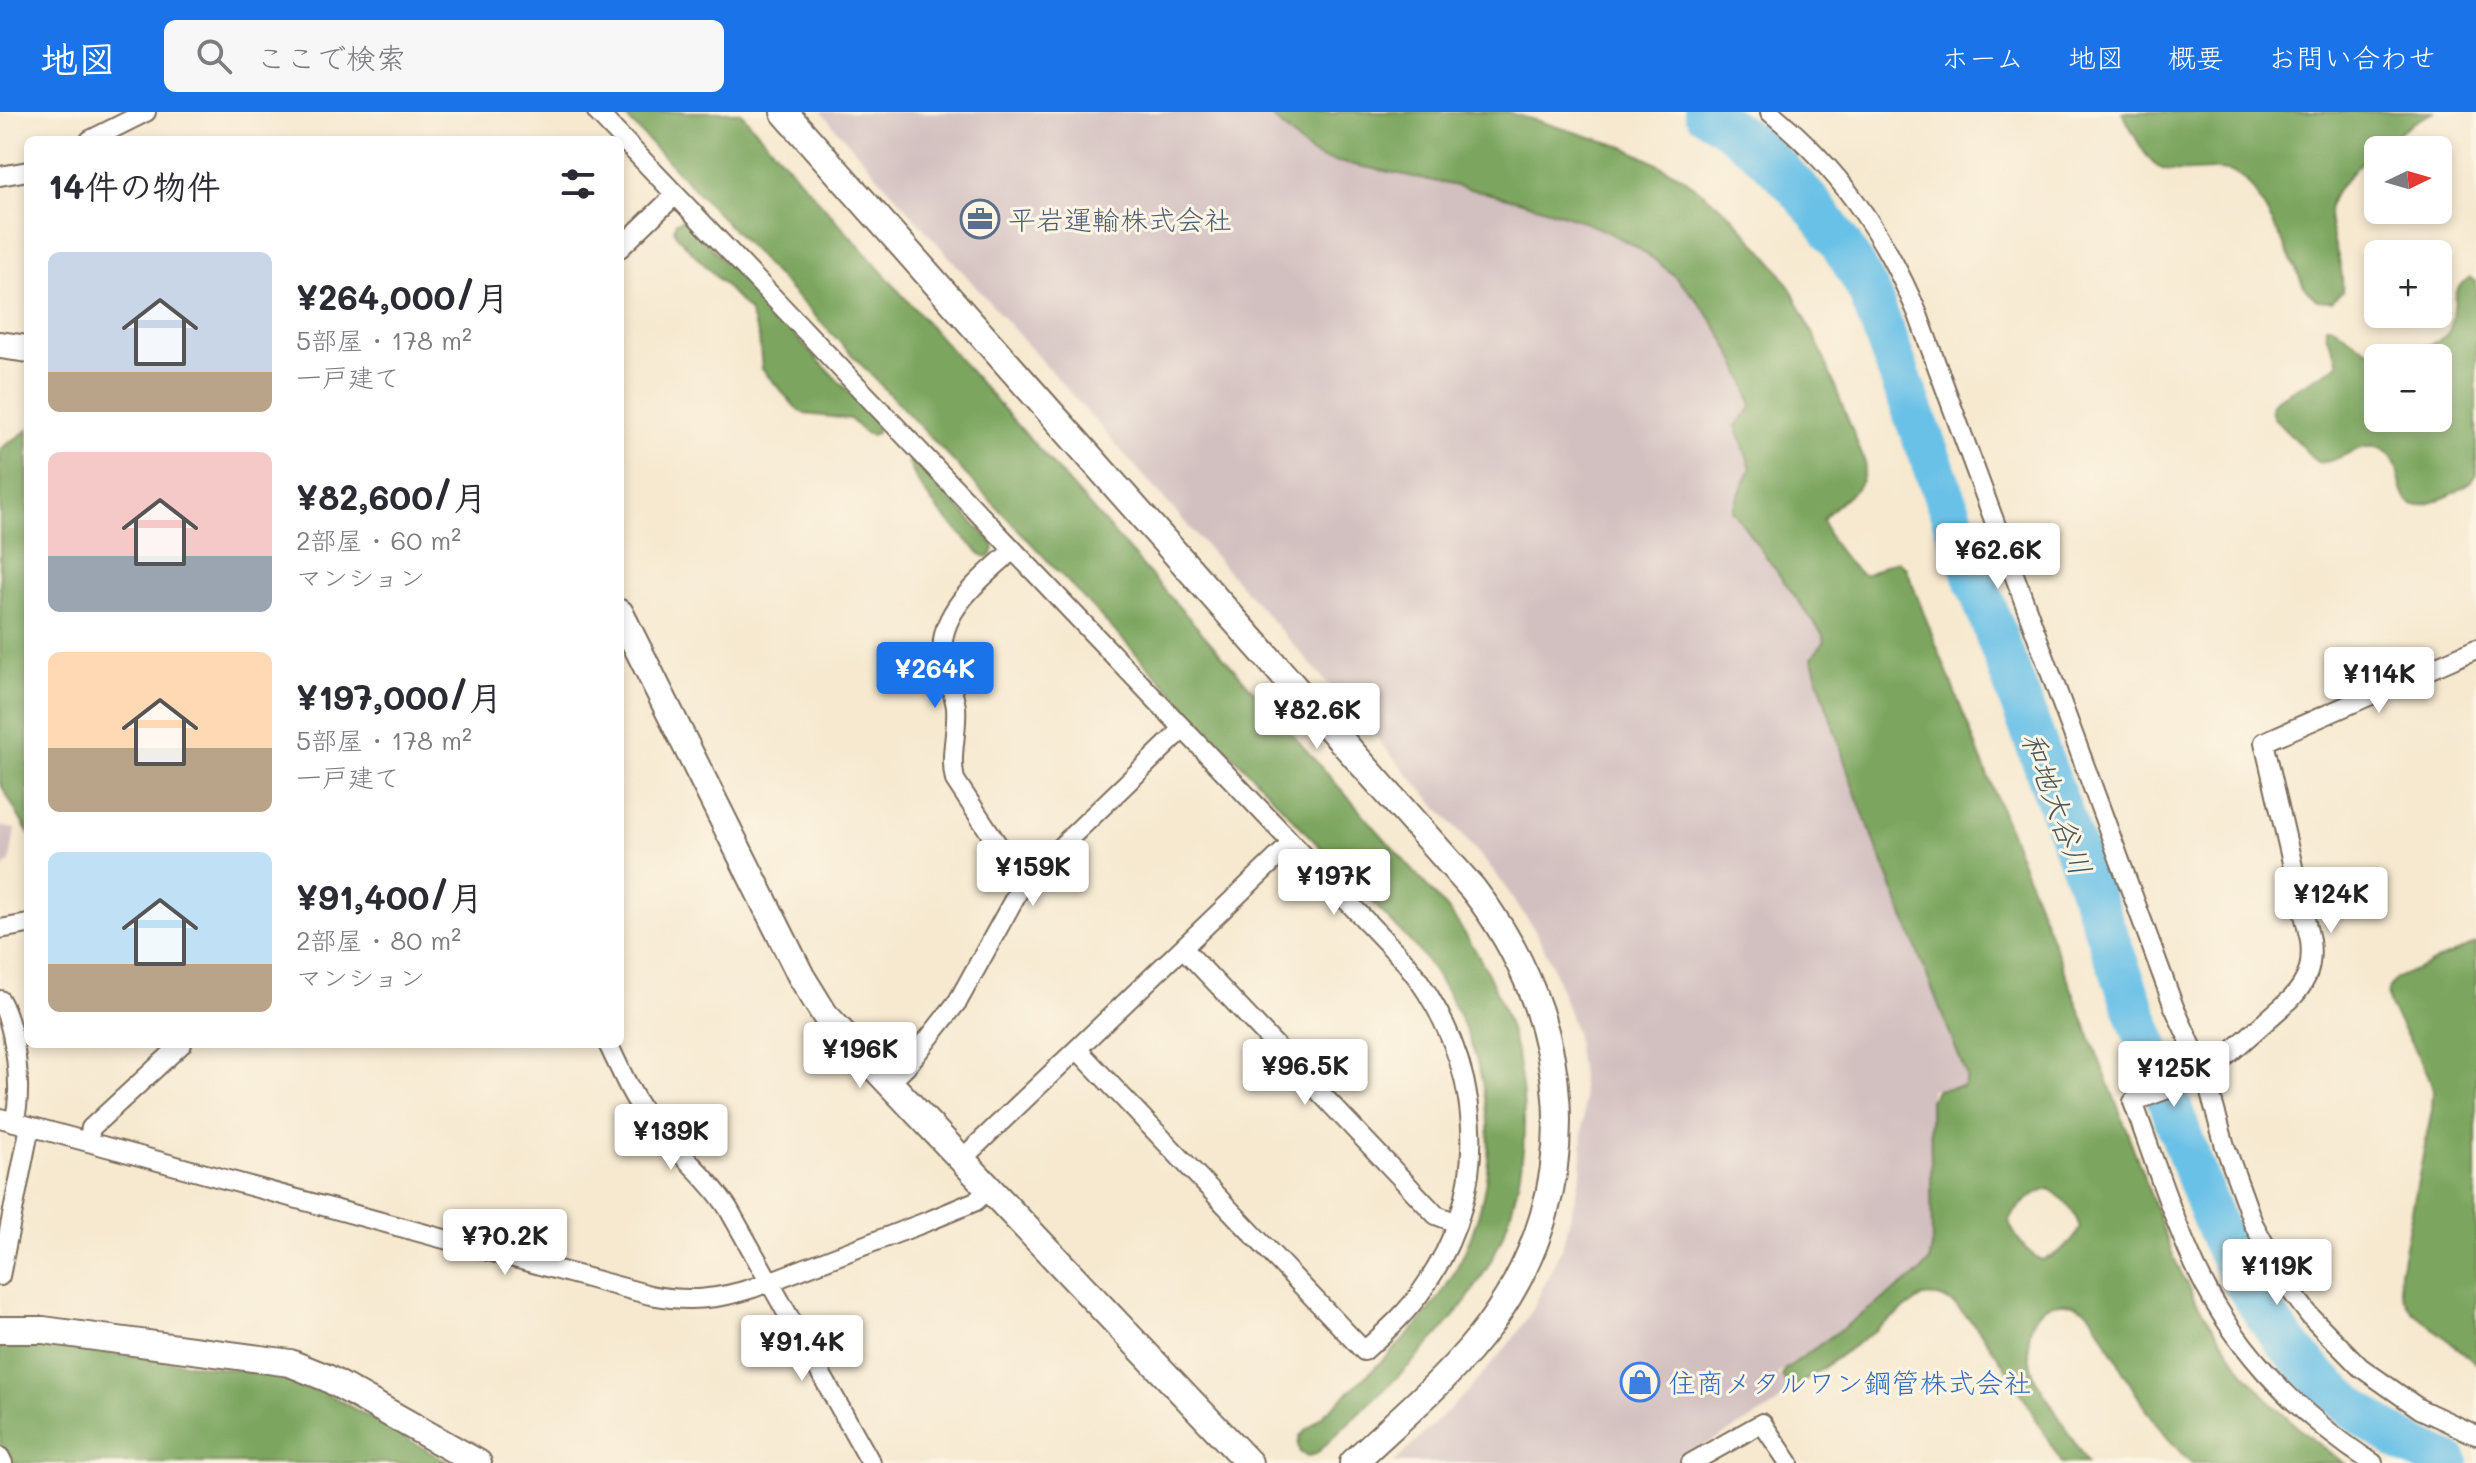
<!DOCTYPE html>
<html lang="ja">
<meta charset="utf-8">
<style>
:root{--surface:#fff;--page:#f7f7f7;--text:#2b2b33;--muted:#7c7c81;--accent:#1a73e8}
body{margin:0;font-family:Mali,"Klee One",sans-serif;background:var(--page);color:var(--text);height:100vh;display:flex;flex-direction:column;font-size:30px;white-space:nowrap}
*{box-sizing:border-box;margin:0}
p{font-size:26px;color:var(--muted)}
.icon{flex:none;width:44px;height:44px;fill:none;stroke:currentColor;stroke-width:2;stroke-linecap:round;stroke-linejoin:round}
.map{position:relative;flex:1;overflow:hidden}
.details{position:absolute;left:24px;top:24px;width:600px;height:912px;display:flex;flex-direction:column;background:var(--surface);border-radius:12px;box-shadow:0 4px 12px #0003}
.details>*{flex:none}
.needle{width:52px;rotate:85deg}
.buttons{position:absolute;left:2364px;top:24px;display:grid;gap:16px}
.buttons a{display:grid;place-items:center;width:88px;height:88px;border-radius:12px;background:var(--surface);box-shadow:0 4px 12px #0003;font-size:40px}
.price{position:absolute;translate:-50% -68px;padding:0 18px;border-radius:8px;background:#fff;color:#222;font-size:26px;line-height:52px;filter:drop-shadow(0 2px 4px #0008)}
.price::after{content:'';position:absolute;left:50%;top:48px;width:24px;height:18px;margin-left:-12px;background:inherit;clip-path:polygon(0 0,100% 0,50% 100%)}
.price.active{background:var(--accent);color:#fff}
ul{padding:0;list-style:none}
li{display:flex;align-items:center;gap:24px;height:200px;padding:0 24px}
li span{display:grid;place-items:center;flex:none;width:224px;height:160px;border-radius:12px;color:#555}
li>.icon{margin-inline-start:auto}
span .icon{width:96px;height:96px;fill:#fffc;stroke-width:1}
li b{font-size:34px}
h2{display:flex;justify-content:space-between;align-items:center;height:96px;padding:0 24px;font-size:34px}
header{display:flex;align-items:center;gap:48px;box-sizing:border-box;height:112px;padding:0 40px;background:var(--accent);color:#fff}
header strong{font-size:38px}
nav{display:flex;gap:44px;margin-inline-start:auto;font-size:28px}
.search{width:560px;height:72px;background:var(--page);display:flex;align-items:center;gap:20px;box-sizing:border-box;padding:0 28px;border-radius:12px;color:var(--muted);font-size:30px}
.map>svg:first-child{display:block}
.industrial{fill:#d2bfc0}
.forest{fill:#7ca65e;stroke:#5c683e;stroke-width:2;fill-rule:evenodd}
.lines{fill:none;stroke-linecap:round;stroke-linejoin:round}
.river{stroke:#6ac1e7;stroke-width:42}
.street-casing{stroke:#7c6d5c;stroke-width:22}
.secondary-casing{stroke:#7c6d5c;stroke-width:30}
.street{stroke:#fff;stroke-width:18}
.secondary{stroke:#fff;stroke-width:26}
.labels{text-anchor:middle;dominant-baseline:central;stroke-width:6;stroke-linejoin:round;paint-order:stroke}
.service-label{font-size:28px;fill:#4e5e75;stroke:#fcf5e5;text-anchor:start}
.shop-label{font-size:28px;fill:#366cbe;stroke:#fcf5e5;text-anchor:start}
.water-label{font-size:30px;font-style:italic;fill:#49575a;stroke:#fcf5e5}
</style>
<header>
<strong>地図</strong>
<div class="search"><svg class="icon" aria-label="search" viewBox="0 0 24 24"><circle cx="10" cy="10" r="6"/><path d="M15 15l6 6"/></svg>ここで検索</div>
<nav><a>ホーム</a><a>地図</a><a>概要</a><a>お問い合わせ</a></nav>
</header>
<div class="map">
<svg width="2476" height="1351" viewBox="0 0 2476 1351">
<rect width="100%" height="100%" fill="#fcf5e5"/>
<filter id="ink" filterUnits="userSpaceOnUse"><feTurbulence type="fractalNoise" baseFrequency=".0125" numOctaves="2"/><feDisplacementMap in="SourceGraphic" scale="16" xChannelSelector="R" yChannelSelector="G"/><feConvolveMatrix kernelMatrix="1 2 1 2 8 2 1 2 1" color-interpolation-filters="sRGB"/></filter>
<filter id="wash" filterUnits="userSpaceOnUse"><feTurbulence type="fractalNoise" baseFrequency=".006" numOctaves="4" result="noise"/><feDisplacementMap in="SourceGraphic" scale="32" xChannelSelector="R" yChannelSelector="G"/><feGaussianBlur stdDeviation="1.8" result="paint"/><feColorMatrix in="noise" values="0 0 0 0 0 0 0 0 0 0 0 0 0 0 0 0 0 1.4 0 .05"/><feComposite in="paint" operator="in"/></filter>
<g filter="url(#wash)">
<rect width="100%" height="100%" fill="#f6e9d0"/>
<path class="industrial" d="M 821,0 L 1267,0 L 1310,41 L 1322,47 L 1448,70 L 1568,103 L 1615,122 L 1656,149 L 1692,182 L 1707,202 L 1733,244 L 1751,290 L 1749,300 L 1735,313 L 1751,356 L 1733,392 L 1734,403 L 1823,523 L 1825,529 L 1810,544 L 1813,552 L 1854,678 L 1967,965 L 1967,970 L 1957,976 L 1930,977 L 1932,1136 L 1929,1150 L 1921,1160 L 1777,1263 L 1795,1278 L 1769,1297 L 1674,1351 L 1394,1351 L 1468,1279 L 1513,1227 L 1533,1197 L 1563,1132 L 1581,1062 L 1584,990 L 1575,918 L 1551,850 L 1535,818 L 1494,759 Z
M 0,714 L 15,717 L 10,749 L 0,760 Z"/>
<path class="forest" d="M 621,0 L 740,0 L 1448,798 C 1538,915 1555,1072 1462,1194 C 1420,1249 1365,1294 1316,1342 L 1308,1344 L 1300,1341 L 1298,1332 L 1300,1324 C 1344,1283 1400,1238 1435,1191 C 1516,1079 1501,944 1419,839 Z
M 1267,0 L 1327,0 L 1333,2 L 1337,0 L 1508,0 L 1624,35 L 1681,64 L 1732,104 L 1774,152 L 1792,179 L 1821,239 L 1865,351 C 1865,385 1838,384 1823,408 C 1827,426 1847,453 1863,463 C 1876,460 1884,451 1898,449 L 1906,456 L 2118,995 L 2174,1146 L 2193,1185 L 2243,1259 L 2272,1292 L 2305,1322 L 2344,1351 L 2192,1351 C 2147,1312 2121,1253 2091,1202 C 2082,1194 2074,1191 2062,1191 C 2024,1191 2024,1239 2035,1266 L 2087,1351 L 2062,1351 C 2036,1309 1986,1208 1944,1186 C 1935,1182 1929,1184 1920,1186 L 1802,1271 L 1794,1274 L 1785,1270 L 1782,1264 L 1786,1257 L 1921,1160 L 1929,1150 L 1932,1136 L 1930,988 L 1936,978 L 1963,974 L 1967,965 L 1854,678 L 1813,552 L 1812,545 L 1825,529 L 1823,523 L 1732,398 L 1751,356 L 1736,314 L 1752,296 C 1749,275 1737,252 1727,233 C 1677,140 1604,112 1507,86 C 1446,70 1385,59 1323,47 L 1310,41 ZM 2049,1077 C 2063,1085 2076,1101 2080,1116 C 2072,1131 2057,1144 2041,1148 C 2026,1140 2014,1124 2009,1109 C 2017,1094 2033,1081 2049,1077 Z
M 2122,0 L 2435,0 C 2408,8 2328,69 2329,100 C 2329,127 2345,152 2342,179 L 2332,189 L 2317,188 L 2306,178 C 2293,152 2262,83 2243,66 C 2220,47 2174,70 2154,52 C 2140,38 2132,17 2122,0 Z
M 682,108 L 687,110 L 877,310 L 877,321 L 871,323 L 865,321 L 850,307 L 805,302 L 797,297 L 762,257 L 759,225 L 749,199 L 676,123 L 674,117 L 676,110 Z
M 2471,166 L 2476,169 L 2476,363 C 2465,379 2434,392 2415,394 C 2394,385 2405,352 2385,339 C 2363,324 2340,353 2317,350 L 2274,306 L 2271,299 L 2272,292 L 2277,287 L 2337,253 C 2339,238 2323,228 2326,214 L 2333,214 C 2346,222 2361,237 2376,240 C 2391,243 2440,234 2448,221 C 2459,203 2447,174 2471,166 ZM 2438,246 L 2438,306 L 2378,306 L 2378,246 Z
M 28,318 L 28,721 L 0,671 L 0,337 Z
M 910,346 L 992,430 L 994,436 L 992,443 L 987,445 L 980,442 C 953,413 922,387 908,349 Z
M 2476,831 L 2476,1251 L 2412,1199 C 2401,1186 2399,1176 2400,1159 L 2432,998 L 2433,978 L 2428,962 L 2390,894 C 2386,882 2386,875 2397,866 Z
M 24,1230 L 287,1265 L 321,1278 L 449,1351 L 11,1351 L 0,1333 L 0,1232 Z"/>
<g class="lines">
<path class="river" d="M 1705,0 C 1777,43 1829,105 1868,178 L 2206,1090 C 2252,1208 2329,1301 2448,1351"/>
</g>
</g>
<g filter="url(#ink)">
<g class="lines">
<defs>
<path id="street" d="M 597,0 L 1406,851 C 1483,948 1496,1073 1423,1177 C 1407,1201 1385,1220 1364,1239 L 1077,937
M 1770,0 C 1839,57 1882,118 1917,200 L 2174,895 L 2205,963 L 2225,1034 L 2253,1111 L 2288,1175 L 2310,1204 L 2360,1255 L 2420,1297 L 2476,1323
M 90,28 L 146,0
M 0,64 L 28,59
M 620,136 L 675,83
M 1013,438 C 985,463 938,499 943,541 C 944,559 953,576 956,595 C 958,620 949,643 955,668 L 1023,771
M 0,817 L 28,812
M 1183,836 L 1436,1103 L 1457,1111
M 0,888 C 16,917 23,979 14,1010
M 608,932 C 620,956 630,982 646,1003 C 671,1036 705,1061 728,1096 L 871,1351
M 888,972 L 906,955 L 958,889 L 1023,771 L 1183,617
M 0,1006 L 650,1183 C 687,1190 717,1188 753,1176 L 931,1108 L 976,1089 L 988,1077
M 88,1029 L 91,1016 L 182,932
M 961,1048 L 1292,731
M 0,1164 L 30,1014
M 0,1345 L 3,1351
M 1691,1351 L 1762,1311 L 1789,1351
M 2373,1351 C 2292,1299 2225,1227 2188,1138 C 2167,1090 2151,1039 2133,990 L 2205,963 L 2291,887 C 2308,869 2313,853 2310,828 L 2264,630 L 2476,537"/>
<path id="secondary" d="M 784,0 L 1473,777 C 1574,906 1589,1076 1490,1212 C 1452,1264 1400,1306 1353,1351
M 0,233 L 28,237
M 620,501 L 801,864 L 825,903 L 1249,1351
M 0,1218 L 43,1218 L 290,1251 L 327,1266 L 478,1351"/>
</defs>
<use href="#street" class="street-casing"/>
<use href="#secondary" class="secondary-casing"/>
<use href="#street" class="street"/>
<use href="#secondary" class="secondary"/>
</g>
</g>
<defs>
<symbol id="office-ring" viewBox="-11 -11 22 22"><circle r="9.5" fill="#fcf5e5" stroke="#5c6f8a" stroke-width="1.5"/><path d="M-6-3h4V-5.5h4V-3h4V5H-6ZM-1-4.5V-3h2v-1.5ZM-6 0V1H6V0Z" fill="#5c6f8a"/></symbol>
<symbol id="shop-ring" viewBox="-11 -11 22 22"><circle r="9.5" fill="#fcf5e5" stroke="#3f7fe0" stroke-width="1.5"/><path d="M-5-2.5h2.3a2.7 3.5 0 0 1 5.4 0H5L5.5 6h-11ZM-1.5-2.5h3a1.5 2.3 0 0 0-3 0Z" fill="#3f7fe0"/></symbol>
</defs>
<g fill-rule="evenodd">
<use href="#office-ring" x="958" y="85" width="44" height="44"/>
<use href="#shop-ring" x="1618" y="1248" width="44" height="44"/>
</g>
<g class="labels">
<g class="service-label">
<text x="1008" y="107">平岩運輸株式会社</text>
</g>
<g class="shop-label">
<text x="1668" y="1270">住商メタルワン鋼管株式会社</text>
</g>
<g class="water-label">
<text transform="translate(2058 691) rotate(70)">和地大谷川</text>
</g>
</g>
</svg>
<div class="buttons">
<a><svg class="needle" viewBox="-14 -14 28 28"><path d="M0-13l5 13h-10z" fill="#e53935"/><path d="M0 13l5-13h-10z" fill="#7c7c81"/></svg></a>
<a>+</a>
<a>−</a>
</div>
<b class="price" style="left:1998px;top:479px">¥62.6K</b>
<b class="price active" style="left:935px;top:598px">¥264K</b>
<b class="price" style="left:2379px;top:603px">¥114K</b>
<b class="price" style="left:1317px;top:639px">¥82.6K</b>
<b class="price" style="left:1033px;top:796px">¥159K</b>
<b class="price" style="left:1334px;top:805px">¥197K</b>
<b class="price" style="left:2331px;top:823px">¥124K</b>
<b class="price" style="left:860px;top:978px">¥196K</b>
<b class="price" style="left:1305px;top:995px">¥96.5K</b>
<b class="price" style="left:2174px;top:997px">¥125K</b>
<b class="price" style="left:671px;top:1060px">¥139K</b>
<b class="price" style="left:505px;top:1165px">¥70.2K</b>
<b class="price" style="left:2277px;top:1195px">¥119K</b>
<b class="price" style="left:802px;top:1271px">¥91.4K</b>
<section class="details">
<h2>14件の物件<svg class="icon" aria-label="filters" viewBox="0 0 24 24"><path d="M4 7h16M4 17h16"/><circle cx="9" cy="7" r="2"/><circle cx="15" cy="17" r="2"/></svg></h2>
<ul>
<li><span style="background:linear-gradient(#c9d6e8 75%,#b9a48a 0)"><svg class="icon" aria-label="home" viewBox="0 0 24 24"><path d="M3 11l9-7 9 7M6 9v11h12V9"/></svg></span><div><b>¥264,000/月</b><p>5部屋 · 178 m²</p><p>一戸建て</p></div></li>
<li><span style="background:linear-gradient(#f6c9c9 65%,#9aa5b1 0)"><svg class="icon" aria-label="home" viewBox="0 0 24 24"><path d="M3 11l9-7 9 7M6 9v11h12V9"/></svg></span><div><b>¥82,600/月</b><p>2部屋 · 60 m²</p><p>マンション</p></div></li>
<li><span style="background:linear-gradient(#ffd9b3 60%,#b9a48a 0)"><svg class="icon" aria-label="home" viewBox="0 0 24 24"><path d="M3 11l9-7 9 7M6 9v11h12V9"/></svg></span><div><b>¥197,000/月</b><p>5部屋 · 178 m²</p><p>一戸建て</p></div></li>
<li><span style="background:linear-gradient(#bfe0f5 70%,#b9a48a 0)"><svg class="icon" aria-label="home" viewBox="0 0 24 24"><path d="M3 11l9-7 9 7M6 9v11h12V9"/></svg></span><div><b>¥91,400/月</b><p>2部屋 · 80 m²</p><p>マンション</p></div></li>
</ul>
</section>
</div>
